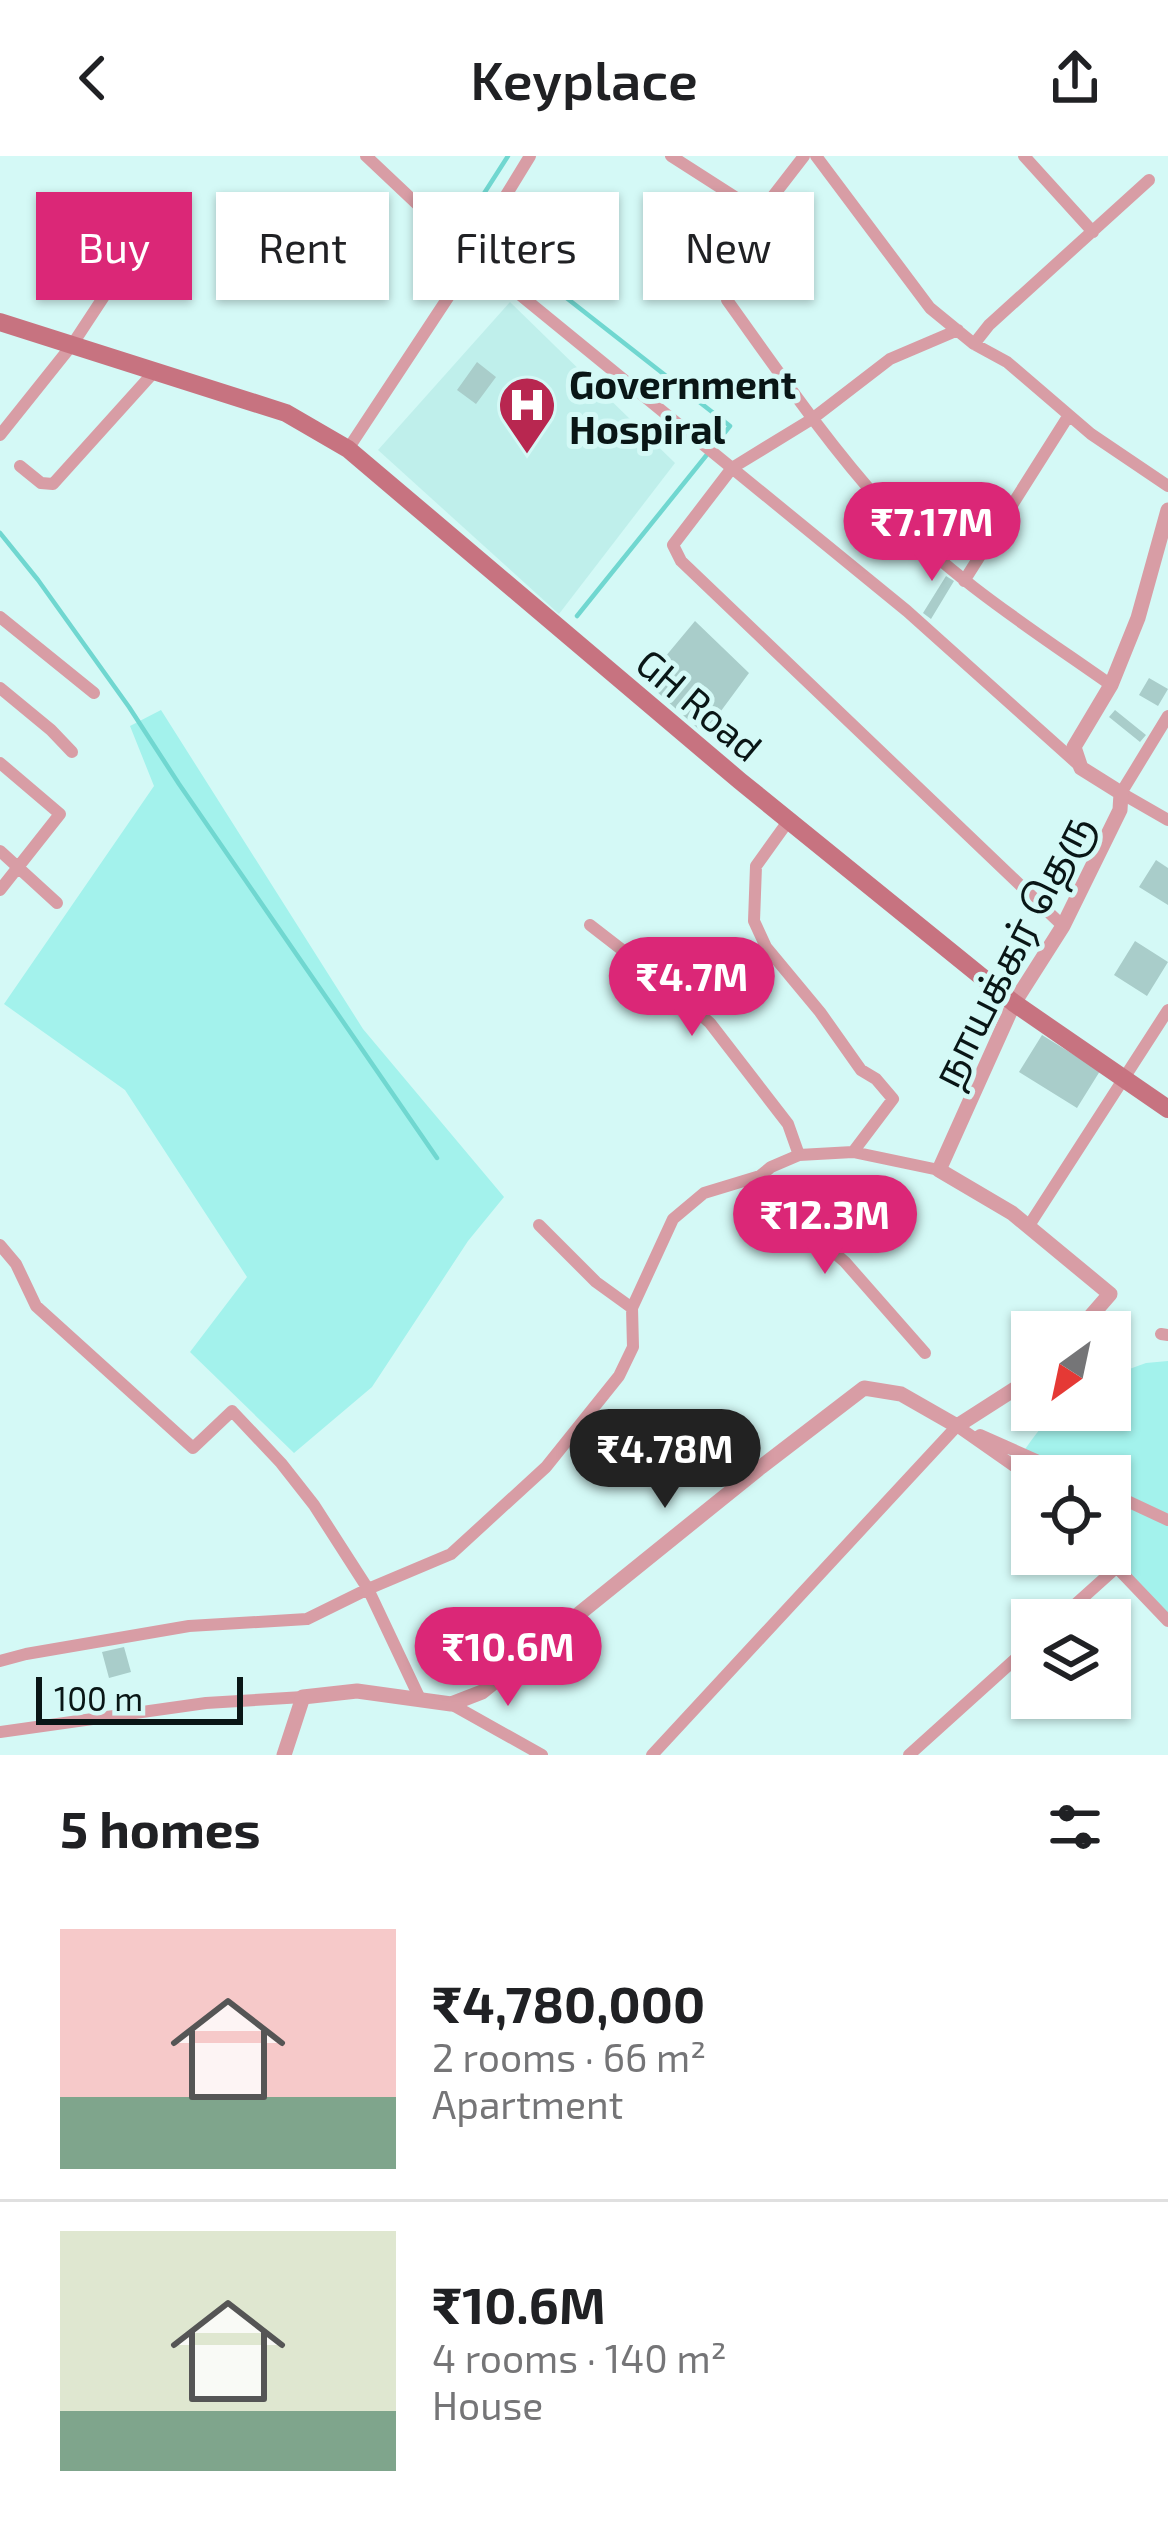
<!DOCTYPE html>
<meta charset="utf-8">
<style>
:root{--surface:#fff;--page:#f6f6f6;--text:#202124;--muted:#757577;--line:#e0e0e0;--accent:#db2777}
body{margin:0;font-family:"Exo 2","Noto Sans Tamil",sans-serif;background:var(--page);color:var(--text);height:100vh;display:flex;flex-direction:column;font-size:45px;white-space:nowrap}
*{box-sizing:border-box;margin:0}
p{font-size:39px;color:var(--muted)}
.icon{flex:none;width:66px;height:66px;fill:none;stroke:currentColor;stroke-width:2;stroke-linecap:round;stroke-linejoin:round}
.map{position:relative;height:1599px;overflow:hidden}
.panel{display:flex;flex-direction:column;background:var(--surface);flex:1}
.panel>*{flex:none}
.hud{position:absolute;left:36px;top:36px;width:1098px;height:108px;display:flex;gap:24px}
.needle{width:78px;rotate:213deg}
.fabs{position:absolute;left:1011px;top:1155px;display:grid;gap:24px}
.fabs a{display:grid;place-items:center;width:120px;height:120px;border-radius:0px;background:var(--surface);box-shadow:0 3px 9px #0004;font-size:60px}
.scale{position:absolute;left:36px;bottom:30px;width:207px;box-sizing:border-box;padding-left:12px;border:6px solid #091616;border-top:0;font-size:33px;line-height:42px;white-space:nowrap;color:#091616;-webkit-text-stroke:9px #d4f9f6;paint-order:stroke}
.price{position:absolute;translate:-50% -102px;padding:0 27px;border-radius:42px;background:var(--accent);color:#fff;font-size:39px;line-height:78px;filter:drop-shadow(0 3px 6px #0008)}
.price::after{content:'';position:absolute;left:50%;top:72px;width:36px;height:27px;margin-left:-18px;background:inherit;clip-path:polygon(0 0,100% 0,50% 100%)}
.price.active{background:#222;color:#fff}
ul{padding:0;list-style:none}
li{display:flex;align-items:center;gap:36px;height:300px;padding:0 60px}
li+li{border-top:3px solid var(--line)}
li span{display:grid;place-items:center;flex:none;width:336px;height:240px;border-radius:0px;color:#555}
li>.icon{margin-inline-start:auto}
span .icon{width:144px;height:144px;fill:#fffc;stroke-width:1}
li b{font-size:51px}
h2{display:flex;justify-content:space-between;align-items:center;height:144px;padding:0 60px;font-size:51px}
.tag{padding:0 42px;border-radius:0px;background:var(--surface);box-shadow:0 3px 9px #0004;font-size:42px;line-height:108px}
.tag.active{background:var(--accent);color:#fff}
header{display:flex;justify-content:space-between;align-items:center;height:156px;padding:0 60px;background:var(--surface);font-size:54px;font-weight:600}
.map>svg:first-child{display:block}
.built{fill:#bfefeb}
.green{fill:#a3f2ec}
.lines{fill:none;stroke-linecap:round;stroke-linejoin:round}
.stream{stroke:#70d7d0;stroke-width:4.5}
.building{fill:#a9cdca}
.minor{stroke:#d89da5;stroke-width:12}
.tertiary{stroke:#d89da5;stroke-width:15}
.secondary{stroke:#c77380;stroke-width:18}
.labels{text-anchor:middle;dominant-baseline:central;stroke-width:10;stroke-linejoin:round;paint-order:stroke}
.poi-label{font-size:39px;font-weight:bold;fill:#091616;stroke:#d4f9f6;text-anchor:start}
.street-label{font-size:39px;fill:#091616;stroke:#d4f9f6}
</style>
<header><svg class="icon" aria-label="back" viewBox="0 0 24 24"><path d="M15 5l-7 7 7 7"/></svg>Keyplace<svg class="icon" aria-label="share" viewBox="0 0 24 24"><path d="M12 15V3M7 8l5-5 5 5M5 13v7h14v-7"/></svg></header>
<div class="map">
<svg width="1168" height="1599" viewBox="0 0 1168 1599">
<rect width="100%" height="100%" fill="#d4f9f6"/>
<path class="built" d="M 510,146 L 675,307 L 559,458 L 378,294 Z"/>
<path class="green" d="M 161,554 L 363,873 L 504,1041 L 468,1085 L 372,1231 L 294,1297 L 190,1196 L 247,1121 L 125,934 L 4,848 L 154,630 L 130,570 Z
M 1168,1205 L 1168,1459 L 1110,1396 L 1110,1320 L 1035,1320 L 1017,1305 C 1052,1255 1050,1254 1110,1254 L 1110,1220 L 1146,1207 Z"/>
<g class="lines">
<path class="stream" d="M 508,0 L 467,64 L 730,270 L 577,460
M 0,377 L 38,424 L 129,551 L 179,628 L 437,1002"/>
</g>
<path class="building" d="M 477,206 L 496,221 L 476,248 L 457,234 Z
M 946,420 L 954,425 L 931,463 L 923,457 Z
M 695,465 L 749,517 L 704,578 L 645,525 Z
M 1149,522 L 1168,533 L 1158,550 L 1139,539 Z
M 1115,554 L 1146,579 L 1140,586 L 1109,561 Z
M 1156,704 L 1168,712 L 1168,749 L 1139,731 Z
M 1135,785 L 1168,806 L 1147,840 L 1114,819 Z
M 1042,879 L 1100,915 L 1077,952 L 1019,916 Z
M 124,1491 L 131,1516 L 109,1522 L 102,1496 Z"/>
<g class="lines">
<path class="minor" d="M 366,0 L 470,98 L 907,455 L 1081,611
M 671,0 L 760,57 L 804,0
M 816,0 L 930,152 L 974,188 L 1007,206 L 1091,278 L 1168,330
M 1024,0 L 1093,76
M 760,57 L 759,76 L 731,123 L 727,144 C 778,215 827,287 885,351 C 950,422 1033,474 1111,529
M 958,174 L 890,203 L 812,263 L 732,312 L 673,389 L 681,405 L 1063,770
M 974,188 L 989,169 L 1149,24
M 0,279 L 72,189 L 147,75
M 348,293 L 449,140 L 470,98 L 530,0
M 20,310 L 41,327 L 53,328 L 154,216
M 964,425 L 1069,259
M 0,461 L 94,537
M 0,532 L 51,574 L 72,596
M 1168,560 L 1121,637 L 1168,664
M 0,607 L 60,658 L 0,734
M 789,664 L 756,710 L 754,765 L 766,791 L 820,856 L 861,914 L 876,923 L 893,943 L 853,996 L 939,1014
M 0,695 L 57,747
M 590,769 L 661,824 L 710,867 L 788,968 L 799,999
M 760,1020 L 805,1071 L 845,1106 L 925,1197
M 539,1069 L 596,1126 L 632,1152
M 1028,1071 L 1168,854
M 0,1089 L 16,1108 L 36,1150 L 193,1292 L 232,1255 L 281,1307 L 314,1349 L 368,1433 L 451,1398 L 546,1311 L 619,1220 L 633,1191 L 632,1152 L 673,1063 L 704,1037 L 760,1020 L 771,1011 L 799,999 L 853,996
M 1161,1178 L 1168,1179
M 980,1279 L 1072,1320
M 1110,1337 L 1168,1364
M 1104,1398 L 1168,1465
M 1058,1464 L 1117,1411
M 0,1505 L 26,1498 L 189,1470 L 307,1463 L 368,1433 L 421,1545
M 451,1548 L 542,1599
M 0,1576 L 206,1547 L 303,1541
M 652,1599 L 957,1270 L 1017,1312 L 1032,1327
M 909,1599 L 1032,1488"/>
<path class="tertiary" d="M 1077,1176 L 1110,1138 L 1012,1057 L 939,1014 L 1014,847 L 1063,770 L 1120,654 L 1121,637 L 1081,612 L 1074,591 L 1111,529 L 1138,462 L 1168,354
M 284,1599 L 303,1541 L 357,1535 L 451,1548 L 482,1536 L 761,1311 L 864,1232 L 901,1238 L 957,1270 L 1032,1222"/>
<path class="secondary" d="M 0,166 L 286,257 L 348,293 L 740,625 L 1014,847 L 1168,953"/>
</g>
<defs>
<symbol id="hospital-pin" viewBox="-11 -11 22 30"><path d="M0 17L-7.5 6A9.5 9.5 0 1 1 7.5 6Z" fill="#b82750" stroke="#d4f9f6"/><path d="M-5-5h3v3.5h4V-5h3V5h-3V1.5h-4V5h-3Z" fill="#fff"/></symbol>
</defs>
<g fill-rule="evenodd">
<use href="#hospital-pin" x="494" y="216" width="66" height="90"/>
</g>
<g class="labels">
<g class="poi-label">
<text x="569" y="227">Government<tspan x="569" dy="45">Hospiral</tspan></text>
</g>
<g class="street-label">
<text transform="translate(700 548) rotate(40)">GH Road</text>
<text transform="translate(1011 794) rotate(-63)">நாயக்கர் தெரு</text>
</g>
</g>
</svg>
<div class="fabs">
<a><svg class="needle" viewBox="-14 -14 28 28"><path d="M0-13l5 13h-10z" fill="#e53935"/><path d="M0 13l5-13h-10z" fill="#757577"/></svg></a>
<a><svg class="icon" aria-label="locate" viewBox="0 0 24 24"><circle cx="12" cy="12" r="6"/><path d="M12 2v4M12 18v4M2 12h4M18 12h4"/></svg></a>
<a><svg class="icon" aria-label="layers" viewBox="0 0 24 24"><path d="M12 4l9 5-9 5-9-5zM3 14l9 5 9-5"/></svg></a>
</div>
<div class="scale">100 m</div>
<b class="price" style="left:932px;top:428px">₹7.17M</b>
<b class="price" style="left:692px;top:883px">₹4.7M</b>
<b class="price" style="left:825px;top:1121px">₹12.3M</b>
<b class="price active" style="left:665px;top:1355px">₹4.78M</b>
<b class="price" style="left:508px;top:1553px">₹10.6M</b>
<div class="hud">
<a class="tag active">Buy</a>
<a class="tag">Rent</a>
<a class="tag">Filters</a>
<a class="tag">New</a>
</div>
</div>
<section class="panel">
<h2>5 homes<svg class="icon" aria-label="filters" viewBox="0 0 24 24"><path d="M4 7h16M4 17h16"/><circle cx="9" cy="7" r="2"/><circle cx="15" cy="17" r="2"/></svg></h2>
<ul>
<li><span style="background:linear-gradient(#f6c9c9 70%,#7fa58c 0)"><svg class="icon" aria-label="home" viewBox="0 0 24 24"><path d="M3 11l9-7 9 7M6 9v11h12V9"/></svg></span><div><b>₹4,780,000</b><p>2 rooms · 66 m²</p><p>Apartment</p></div></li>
<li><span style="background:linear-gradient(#dfe7d0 75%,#7fa58c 0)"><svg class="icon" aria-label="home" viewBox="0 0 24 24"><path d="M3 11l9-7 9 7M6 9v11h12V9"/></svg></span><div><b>₹10.6M</b><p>4 rooms · 140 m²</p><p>House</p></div></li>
</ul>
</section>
